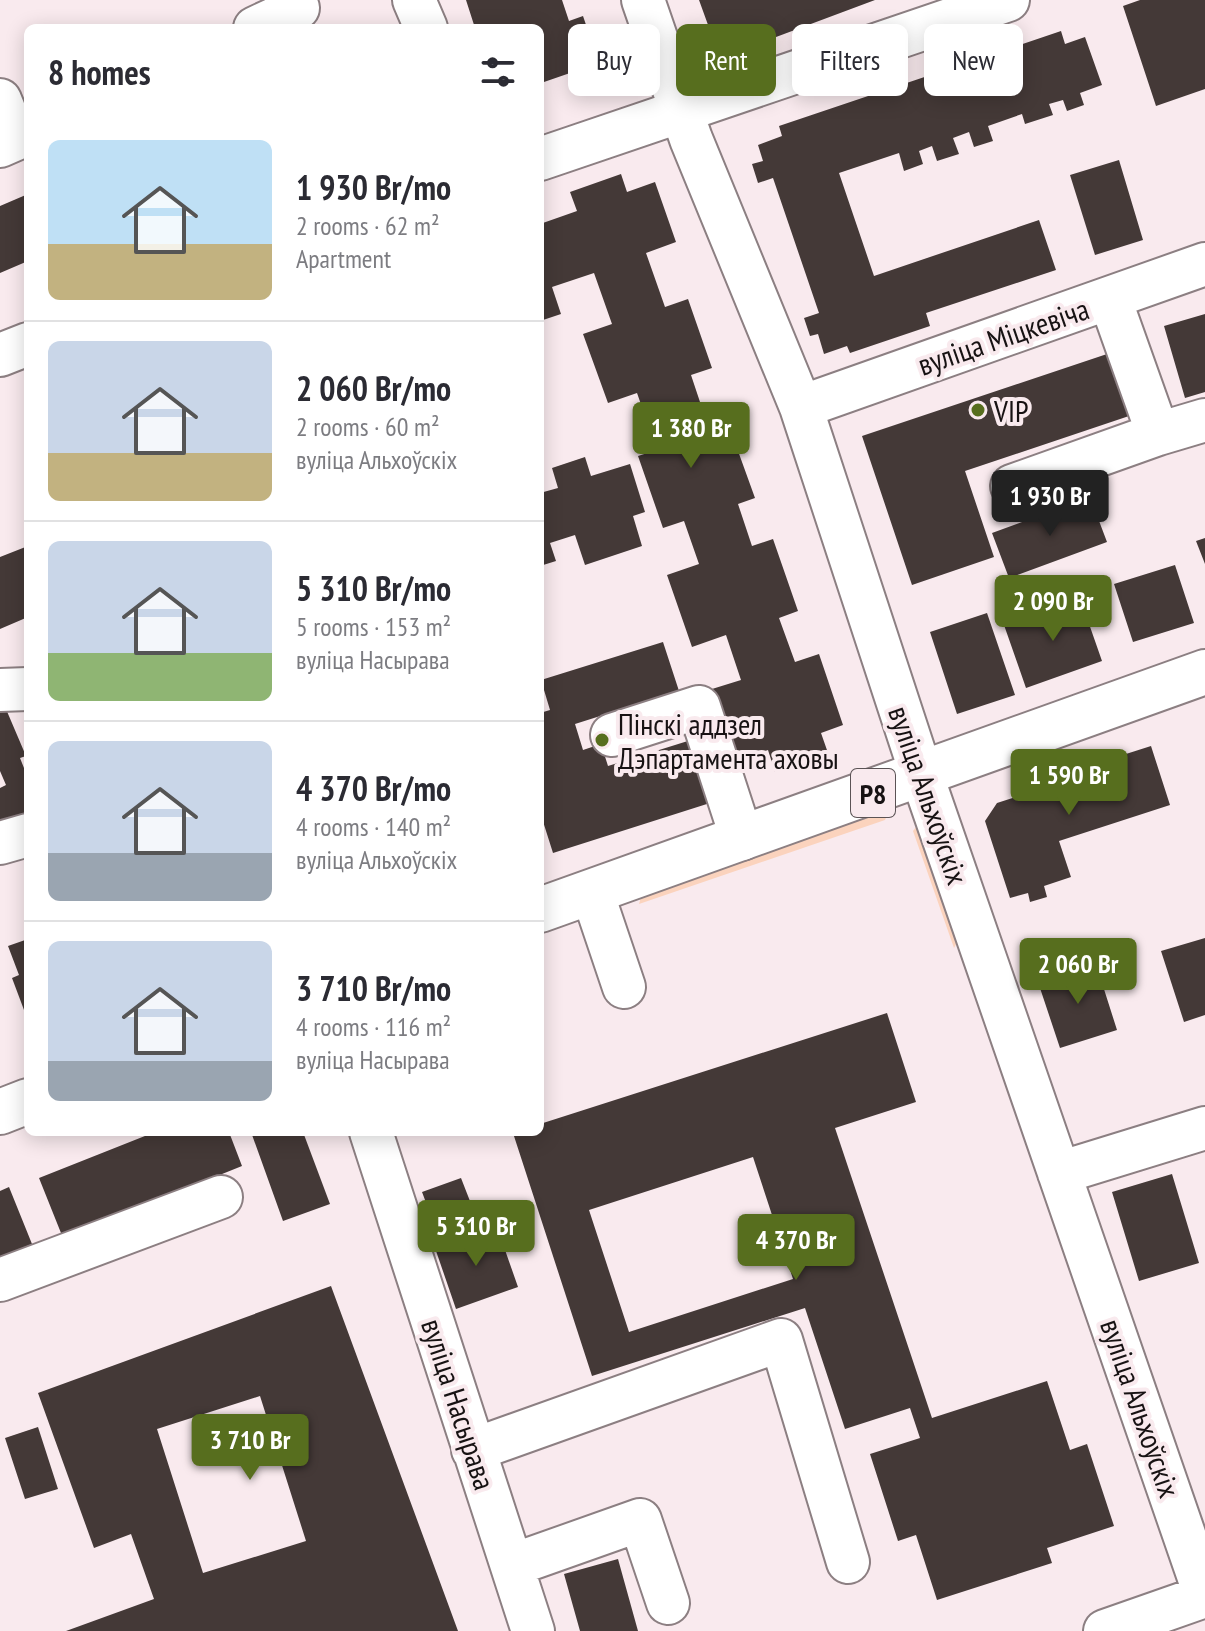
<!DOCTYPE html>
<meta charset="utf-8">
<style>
:root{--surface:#fff;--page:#f7f7f7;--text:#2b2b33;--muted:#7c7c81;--line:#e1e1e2;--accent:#576e1e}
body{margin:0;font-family:"PT Sans Narrow",sans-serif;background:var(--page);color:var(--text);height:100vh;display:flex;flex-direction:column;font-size:30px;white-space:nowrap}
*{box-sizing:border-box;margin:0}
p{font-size:26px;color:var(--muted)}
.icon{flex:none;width:44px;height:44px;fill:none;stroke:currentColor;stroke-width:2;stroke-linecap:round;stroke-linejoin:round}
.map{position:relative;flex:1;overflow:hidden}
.side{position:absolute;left:24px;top:24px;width:520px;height:1112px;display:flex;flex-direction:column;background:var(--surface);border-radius:12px;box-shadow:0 4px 20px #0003}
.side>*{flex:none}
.top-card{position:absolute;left:568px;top:24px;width:516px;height:72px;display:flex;gap:16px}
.price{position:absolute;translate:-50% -68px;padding:0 18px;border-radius:8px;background:var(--accent);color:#fff;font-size:26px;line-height:52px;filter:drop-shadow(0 2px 4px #0008)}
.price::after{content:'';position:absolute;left:50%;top:48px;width:24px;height:18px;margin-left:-12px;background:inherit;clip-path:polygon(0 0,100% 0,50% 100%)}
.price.active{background:#222;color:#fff}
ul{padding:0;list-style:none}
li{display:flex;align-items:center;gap:24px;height:200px;padding:0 24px}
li+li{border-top:2px solid var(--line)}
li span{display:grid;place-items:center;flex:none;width:224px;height:160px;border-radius:12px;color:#555}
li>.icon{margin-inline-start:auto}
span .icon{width:96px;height:96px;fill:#fffc;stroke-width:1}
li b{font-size:34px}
h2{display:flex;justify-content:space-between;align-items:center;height:96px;padding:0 24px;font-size:34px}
.chip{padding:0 28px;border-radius:12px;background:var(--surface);box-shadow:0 4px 20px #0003;font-size:28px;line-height:72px}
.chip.active{background:var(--accent);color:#fff}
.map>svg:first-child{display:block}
.green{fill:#fbd3bd}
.building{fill:#443937;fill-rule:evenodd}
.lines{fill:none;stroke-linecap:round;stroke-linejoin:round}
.minor-casing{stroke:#8c7f82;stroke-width:46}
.major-casing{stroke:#8c7f82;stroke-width:48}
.minor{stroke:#fff;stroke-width:42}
.major{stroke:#fff;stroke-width:44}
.poi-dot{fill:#576e1e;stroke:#f9eaee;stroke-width:3}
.labels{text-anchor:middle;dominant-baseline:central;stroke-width:8;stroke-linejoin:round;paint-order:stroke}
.shield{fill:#f9eaee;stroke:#5b5355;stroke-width:2}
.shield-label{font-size:28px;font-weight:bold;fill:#171213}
.street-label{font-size:30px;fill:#171213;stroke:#f9eaee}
.poi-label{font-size:30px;fill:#171213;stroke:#f9eaee;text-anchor:start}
</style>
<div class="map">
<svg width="1205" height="1631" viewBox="0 0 1205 1631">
<rect width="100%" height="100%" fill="#f9eaee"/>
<path class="green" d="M 882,808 L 888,813 L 885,820 L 639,904 L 643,890 Z
M 917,826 L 923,827 L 961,935 L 954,948 L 913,831 Z"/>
<path class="building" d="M 466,0 L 562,0 L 569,21 L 583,16 L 599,63 L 544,82 L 540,71 L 540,28 L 475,28 Z
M 699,0 L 875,0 L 720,58 Z
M 1140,0 L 1205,0 L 1205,89 L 1156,106 L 1123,6 Z
M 1061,31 L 1065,44 L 1085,37 L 1102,85 L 1080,93 L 1084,105 L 1067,111 L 1063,100 L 1049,104 L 1053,115 L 1025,124 L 1022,114 L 988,126 L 993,141 L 974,147 L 969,132 L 953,138 L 959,154 L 937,161 L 932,146 L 919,151 L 923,164 L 904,171 L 899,153 L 839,173 L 874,276 L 1039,220 L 1056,270 L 926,313 L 930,326 L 850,353 L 847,346 L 824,354 L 818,334 L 810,336 L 804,318 L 819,313 L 773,178 L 758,183 L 752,164 L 763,161 L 758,145 L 782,136 L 779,126 Z
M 1119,160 L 1143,240 L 1095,255 L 1070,175 Z
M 621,174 L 627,192 L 655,182 L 676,242 L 646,253 L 665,307 L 688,299 L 712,368 L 691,375 L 710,432 L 729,426 L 755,498 L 738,504 L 752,546 L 773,539 L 798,611 L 779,618 L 795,662 L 819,654 L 843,725 L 821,733 L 828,753 L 775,772 L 768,750 L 737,760 L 712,689 L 741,680 L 726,635 L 692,647 L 667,575 L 699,564 L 684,521 L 663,528 L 638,456 L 657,450 L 637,393 L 608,403 L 583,334 L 612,324 L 594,273 L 552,287 L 561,314 L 540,321 L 540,224 L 577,211 L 570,192 Z
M 28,194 L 28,261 L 0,273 L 0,206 Z
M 1205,314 L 1205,392 L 1185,398 L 1164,326 Z
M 1110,353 L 1132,415 L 965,471 L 994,557 L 912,585 L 862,436 Z
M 585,457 L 591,476 L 630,464 L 645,512 L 633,516 L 642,546 L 585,565 L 575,535 L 550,543 L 556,561 L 540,566 L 540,493 L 558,488 L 552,468 Z
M 1090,497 L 1107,542 L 1009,578 L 992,533 Z
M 1205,538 L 1205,564 L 1196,541 Z
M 28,546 L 28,617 L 0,629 L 0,557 Z
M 1175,565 L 1194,623 L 1133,642 L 1114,584 Z
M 1080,598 L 1102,661 L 1026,688 L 1004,625 Z
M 987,613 L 1015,695 L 957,714 L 930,632 Z
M 663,642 L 679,691 L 575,724 L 583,750 L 601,744 L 608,766 L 691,740 L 710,803 L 553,853 L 540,812 L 540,713 L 550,710 L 541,680 Z
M 0,695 L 26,756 L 20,758 L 28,778 L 28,816 L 0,828 L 0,788 L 6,785 L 0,771 Z
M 1151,746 L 1170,805 L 1059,841 L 1071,877 L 1044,886 L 1047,897 L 1030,902 L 1028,893 L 1010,898 L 985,821 L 997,803 L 1037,790 L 1035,783 Z
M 1205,938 L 1205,1015 L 1184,1022 L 1161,951 Z
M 28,939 L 28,1008 L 24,1010 L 12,978 L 19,975 L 8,946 Z
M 1096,964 L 1117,1030 L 1060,1048 L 1038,982 Z
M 887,1013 L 916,1102 L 835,1128 L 932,1418 L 1047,1381 L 1070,1450 L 1087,1444 L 1114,1526 L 1047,1548 L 1052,1563 L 937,1600 L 916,1535 L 898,1541 L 870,1454 L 920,1438 L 910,1408 L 845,1429 L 805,1308 L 592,1376 L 513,1133 L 540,1132 L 540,1124 ZM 753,1157 L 793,1279 L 629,1332 L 589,1210 Z
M 155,1132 L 229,1132 L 242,1166 L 63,1238 L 39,1178 Z
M 251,1132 L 303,1132 L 330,1204 L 283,1221 Z
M 1172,1174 L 1199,1263 L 1139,1281 L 1112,1192 Z
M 461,1178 L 475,1214 L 436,1229 L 422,1192 Z
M 9,1187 L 32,1244 L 0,1257 L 0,1191 Z
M 497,1227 L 518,1287 L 456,1309 L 435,1248 Z
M 331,1286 L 458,1631 L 66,1631 L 154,1599 L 131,1534 L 94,1548 L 38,1393 ZM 260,1396 L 306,1541 L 203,1573 L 157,1429 Z
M 38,1427 L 58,1489 L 25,1499 L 5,1438 Z
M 618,1559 L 638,1631 L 580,1631 L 564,1574 Z"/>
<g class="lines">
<defs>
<path id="minor" d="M 414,0 L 426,28
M 643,0 L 691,139 L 801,407 L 922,776 L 1205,1595
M 255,28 L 298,8
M 0,100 L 16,139 L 0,146
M 540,159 L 1008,0
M 1110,299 L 1158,434 L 1205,420
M 0,355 L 28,344
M 801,407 L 1205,264
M 1012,486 L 1158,434
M 0,690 L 28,689
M 612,735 L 699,707 L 742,839
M 0,843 L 28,835
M 592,892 L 624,987
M 371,1132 L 533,1631
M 1059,1173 L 1205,1128
M 0,1280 L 221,1197
M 473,1450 L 781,1340 L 848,1562
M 513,1565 L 640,1520 L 668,1603
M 1105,1631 L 1205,1596"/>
<path id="major" d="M 540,910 L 1205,672
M 0,1112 L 28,1101"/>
</defs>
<use href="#minor" class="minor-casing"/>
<use href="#major" class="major-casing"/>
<use href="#minor" class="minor"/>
<use href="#major" class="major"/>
</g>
<g class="poi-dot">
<circle cx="978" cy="410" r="8"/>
<circle cx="602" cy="740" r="8"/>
</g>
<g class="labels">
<rect class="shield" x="851" y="769" width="44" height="48" rx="6"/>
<g class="shield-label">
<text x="873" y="793">Р8</text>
</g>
<g class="street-label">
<text transform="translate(1003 336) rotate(-19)">вуліца Міцкевіча</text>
<text transform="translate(929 795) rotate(71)">вуліца Альхоўскіх</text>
<text transform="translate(459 1404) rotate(72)">вуліца Насырава</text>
<text transform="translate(1141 1408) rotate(71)">вуліца Альхоўскіх</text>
</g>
<g class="poi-label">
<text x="994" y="410">VIP</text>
<text x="618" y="723">Пінскі аддзел<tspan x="618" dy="34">Дэпартамента аховы</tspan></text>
</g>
</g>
</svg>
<b class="price" style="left:691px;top:470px">1 380 Br</b>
<b class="price active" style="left:1050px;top:538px">1 930 Br</b>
<b class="price" style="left:1053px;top:643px">2 090 Br</b>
<b class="price" style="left:1069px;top:817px">1 590 Br</b>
<b class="price" style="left:1078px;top:1006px">2 060 Br</b>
<b class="price" style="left:476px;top:1268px">5 310 Br</b>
<b class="price" style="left:796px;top:1282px">4 370 Br</b>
<b class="price" style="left:250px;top:1482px">3 710 Br</b>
<div class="top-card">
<a class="chip">Buy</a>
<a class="chip active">Rent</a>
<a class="chip">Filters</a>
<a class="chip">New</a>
</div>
<section class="side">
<h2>8 homes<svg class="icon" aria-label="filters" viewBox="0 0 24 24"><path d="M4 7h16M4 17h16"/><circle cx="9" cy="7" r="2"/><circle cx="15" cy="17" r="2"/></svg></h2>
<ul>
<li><span style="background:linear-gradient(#bfe0f5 65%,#c2b280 0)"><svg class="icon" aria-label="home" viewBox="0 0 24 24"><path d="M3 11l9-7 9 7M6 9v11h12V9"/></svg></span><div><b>1 930 Br/mo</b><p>2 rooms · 62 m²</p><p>Apartment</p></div></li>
<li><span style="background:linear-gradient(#c9d6e8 70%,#c2b280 0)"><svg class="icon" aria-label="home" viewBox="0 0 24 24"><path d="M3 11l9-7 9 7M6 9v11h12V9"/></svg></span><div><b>2 060 Br/mo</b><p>2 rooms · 60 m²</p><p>вуліца Альхоўскіх</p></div></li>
<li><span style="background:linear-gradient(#c9d6e8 70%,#8fb573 0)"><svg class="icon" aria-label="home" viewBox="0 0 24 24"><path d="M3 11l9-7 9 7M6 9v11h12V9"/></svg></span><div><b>5 310 Br/mo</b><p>5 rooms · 153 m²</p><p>вуліца Насырава</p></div></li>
<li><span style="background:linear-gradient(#c9d6e8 70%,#9aa5b1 0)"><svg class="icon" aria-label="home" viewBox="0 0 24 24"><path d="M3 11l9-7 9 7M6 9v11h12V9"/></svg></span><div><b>4 370 Br/mo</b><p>4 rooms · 140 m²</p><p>вуліца Альхоўскіх</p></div></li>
<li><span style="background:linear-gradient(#c9d6e8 75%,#9aa5b1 0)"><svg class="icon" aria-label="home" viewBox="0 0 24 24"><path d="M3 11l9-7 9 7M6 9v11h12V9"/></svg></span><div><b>3 710 Br/mo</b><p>4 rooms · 116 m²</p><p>вуліца Насырава</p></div></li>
</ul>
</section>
</div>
